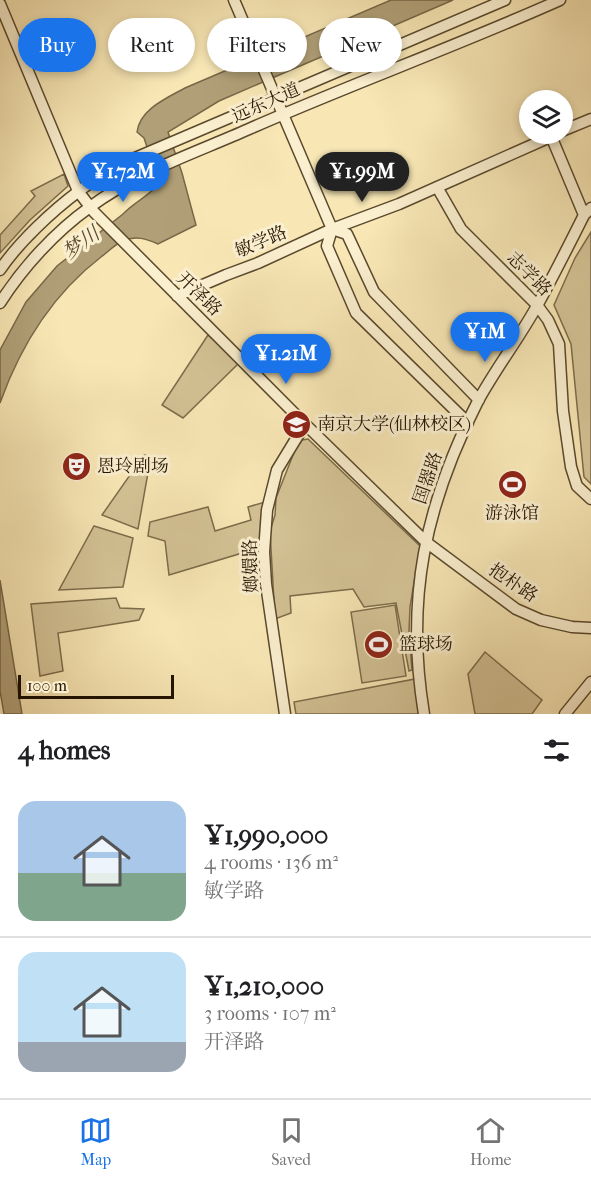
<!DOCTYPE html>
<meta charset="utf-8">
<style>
:root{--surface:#fff;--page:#f6f6f6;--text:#202124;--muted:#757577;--line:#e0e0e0;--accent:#1a73e8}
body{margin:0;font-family:"IM FELL French Canon","Noto Serif SC",serif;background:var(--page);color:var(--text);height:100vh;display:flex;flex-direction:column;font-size:22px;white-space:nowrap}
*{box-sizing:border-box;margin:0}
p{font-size:20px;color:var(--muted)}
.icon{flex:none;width:33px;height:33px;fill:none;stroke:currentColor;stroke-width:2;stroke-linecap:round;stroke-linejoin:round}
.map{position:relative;height:714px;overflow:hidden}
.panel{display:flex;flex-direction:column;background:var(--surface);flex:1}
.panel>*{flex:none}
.banner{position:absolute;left:18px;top:18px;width:555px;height:54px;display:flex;gap:12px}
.fabs{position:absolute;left:519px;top:90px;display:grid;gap:12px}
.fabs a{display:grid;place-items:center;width:54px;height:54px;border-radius:50%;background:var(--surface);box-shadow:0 3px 9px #0003;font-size:30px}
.scale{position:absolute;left:18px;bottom:15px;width:156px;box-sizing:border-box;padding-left:6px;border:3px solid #251400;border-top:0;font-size:16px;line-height:21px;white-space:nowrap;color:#251400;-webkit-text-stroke:4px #faefcf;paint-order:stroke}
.price{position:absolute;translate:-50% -51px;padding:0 14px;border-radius:21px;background:var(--accent);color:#fff;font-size:20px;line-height:39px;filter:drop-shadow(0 2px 3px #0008)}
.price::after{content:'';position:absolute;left:50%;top:36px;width:18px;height:14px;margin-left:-9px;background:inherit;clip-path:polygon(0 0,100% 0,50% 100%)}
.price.current{background:#222;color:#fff}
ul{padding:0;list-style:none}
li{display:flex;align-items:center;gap:18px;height:150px;padding:0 18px}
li+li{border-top:2px solid var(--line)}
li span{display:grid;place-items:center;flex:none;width:168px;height:120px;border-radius:18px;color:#555}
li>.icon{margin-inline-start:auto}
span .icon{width:72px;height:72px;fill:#fffc;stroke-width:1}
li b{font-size:26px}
h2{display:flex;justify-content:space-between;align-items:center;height:72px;padding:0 18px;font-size:26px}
.pill{padding:0 21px;border-radius:27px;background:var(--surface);box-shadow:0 3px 9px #0003;font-size:21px;line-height:54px}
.pill.current{background:var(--accent);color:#fff}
.tab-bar{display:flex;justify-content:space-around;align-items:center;height:84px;border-top:2px solid var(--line);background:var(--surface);font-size:16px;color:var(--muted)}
.tab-bar a{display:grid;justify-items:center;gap:3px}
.tab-bar .current{color:var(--accent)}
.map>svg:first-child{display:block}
.green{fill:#d4c396;stroke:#7c6c4b;stroke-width:1.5}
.water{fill:#b09f77;stroke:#786747;stroke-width:1.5}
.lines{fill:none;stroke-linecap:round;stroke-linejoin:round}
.minor-casing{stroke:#5a492d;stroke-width:13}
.minor{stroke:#faefcf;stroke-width:10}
.labels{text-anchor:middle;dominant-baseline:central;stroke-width:6;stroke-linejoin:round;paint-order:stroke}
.street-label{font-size:18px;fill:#251400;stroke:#faefcf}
.poi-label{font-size:18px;fill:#251400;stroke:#faefcf;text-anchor:start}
.water-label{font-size:20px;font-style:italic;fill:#5d4c30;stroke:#faefcf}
</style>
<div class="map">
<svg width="591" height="714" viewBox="0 0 591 714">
<rect width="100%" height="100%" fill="#f8e7b5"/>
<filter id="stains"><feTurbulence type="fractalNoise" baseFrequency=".00333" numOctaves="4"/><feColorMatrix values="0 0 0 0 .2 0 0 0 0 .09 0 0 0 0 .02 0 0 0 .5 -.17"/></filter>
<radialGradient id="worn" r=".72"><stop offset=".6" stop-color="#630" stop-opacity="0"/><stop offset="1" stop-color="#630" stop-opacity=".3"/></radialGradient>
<path class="green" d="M 64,174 L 68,186 L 30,220 L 0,253 L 0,235 L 35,196 L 31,191 Z
M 591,232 L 591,484 L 584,477 L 571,344 L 554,305 L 575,258 Z
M 208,335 L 239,363 L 183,418 L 162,405 Z
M 308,439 L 420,546 L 410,607 L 409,631 L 412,670 L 409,671 L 396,603 L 364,607 L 353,589 L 290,596 L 291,613 L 275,619 L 270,531 L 275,515 L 276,498 L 295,450 L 302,440 Z
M 144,455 L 151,456 L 138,529 L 102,515 Z
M 265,502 L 259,548 L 169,575 L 165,541 L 148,536 L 150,522 L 208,507 L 215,531 L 251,520 L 248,507 Z
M 94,526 L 133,538 L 123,587 L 59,590 Z
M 116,598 L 120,608 L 144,609 L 139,620 L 58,633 L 63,671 L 40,676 L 31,604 Z
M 395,605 L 406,676 L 362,683 L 351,612 Z
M 485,652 L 542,700 L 532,714 L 475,714 L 468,674 Z
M 415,679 L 419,714 L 296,714 L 294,702 Z"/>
<path class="water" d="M 391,0 L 453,0 L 219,101 L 168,132 L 182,173 L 196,225 L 158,244 C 147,239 135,235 123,241 C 115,244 108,252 101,257 C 53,294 20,347 0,403 L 0,350 L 26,302 L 57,266 L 123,214 C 135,201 150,196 159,183 L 144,138 L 137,132 C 140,109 167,98 185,88 Z
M 0,580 L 22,714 L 4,714 L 0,691 Z"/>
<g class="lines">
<defs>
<path id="minor" d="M 234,0 L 332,229 L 327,246 L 356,313 L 468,423
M 0,4 L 78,191 L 94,212 L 305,424 L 426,542 L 516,609 L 541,620 L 572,627 L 591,628
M 562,131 L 591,119
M 551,136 L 584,215
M 437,187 L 461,229 L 537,305 L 548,320 L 559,344 L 563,411 L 571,467 L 577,486 L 591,499
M 332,229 L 347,234 L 374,292 L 479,400
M 0,270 C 18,243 52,211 79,191 C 96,178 116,169 135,158 L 505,0
M 177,296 L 226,275 L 258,263 L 332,229 L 399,204 L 557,134
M 0,303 C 23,267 55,232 90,207 C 137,172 195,153 249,129 C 351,84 457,46 560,0
M 285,714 L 266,584 L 264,552 L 267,510 L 277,470 L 305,424
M 424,714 C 405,599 425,505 478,401 C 496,368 520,337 538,304 C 554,275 569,245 584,215 L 591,208
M 565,714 L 591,682"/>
</defs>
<use href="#minor" class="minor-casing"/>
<use href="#minor" class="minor"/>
</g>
<defs>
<symbol id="university-disc" viewBox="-11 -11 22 22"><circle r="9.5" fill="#8f2418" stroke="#faefcf"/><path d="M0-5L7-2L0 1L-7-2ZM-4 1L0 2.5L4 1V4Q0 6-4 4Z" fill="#fff"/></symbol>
<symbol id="theatre-disc" viewBox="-11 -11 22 22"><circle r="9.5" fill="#8f2418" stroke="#faefcf"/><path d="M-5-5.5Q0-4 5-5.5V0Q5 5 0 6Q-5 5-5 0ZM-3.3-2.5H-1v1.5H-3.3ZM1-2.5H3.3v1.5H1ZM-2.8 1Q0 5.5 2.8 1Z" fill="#fff"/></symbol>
<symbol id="stadium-disc" viewBox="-11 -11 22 22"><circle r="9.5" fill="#8f2418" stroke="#faefcf"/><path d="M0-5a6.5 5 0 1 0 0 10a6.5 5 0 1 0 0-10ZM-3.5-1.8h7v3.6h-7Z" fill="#fff"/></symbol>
</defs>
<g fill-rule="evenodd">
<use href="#university-disc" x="280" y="408" width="33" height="33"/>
<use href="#theatre-disc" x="60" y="450" width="33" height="33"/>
<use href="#stadium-disc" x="496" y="468" width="33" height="33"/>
<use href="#stadium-disc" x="362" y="628" width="33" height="33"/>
</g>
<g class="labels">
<g class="street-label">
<text transform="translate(266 103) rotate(-24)">远东大道</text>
<text transform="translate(261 242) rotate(-23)">敏学路</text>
<text transform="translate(529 274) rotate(45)">志学路</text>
<text transform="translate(199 294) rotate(44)">开泽路</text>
<text transform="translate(428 478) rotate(-71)">国器路</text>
<text transform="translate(251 566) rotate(-92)">嫏嬛路</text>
<text transform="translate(513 583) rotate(34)">抱朴路</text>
</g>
<g class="poi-label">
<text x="317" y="424">南京大学(仙林校区)</text>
<text x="97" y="466">恩玲剧场</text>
<text x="512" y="513" text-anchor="middle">游泳馆</text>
<text x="399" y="644">篮球场</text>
</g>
<g class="water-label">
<text transform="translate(81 243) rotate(-36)">梦川</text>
</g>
</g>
<rect width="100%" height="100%" filter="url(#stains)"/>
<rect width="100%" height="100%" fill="url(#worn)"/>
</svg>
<div class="fabs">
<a><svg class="icon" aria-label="layers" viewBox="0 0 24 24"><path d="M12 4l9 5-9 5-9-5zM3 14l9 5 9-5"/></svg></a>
</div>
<div class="scale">100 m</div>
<b class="price" style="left:123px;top:203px">¥1.72M</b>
<b class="price current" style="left:362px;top:203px">¥1.99M</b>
<b class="price" style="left:485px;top:363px">¥1M</b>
<b class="price" style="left:286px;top:385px">¥1.21M</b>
<div class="banner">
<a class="pill current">Buy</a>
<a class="pill">Rent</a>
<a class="pill">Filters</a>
<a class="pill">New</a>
</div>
</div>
<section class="panel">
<h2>4 homes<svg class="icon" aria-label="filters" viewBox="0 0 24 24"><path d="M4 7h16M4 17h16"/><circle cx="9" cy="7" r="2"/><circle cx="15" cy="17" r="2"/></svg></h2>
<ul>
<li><span style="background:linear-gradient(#a9c7e8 60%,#7fa58c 0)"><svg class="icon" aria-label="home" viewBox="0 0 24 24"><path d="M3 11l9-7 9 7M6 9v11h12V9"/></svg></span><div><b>¥1,990,000</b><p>4 rooms · 136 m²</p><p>敏学路</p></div></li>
<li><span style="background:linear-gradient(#bfe0f5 75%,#9aa5b1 0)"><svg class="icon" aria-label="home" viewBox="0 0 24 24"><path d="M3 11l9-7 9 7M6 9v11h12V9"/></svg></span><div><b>¥1,210,000</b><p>3 rooms · 107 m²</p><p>开泽路</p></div></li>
</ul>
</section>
<nav class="tab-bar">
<a class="current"><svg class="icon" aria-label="map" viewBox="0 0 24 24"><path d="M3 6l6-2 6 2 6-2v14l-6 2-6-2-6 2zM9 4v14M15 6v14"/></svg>Map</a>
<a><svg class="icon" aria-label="saved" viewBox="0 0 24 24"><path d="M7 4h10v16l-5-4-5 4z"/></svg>Saved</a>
<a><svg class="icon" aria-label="home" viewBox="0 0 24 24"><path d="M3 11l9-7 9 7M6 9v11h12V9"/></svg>Home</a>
</nav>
